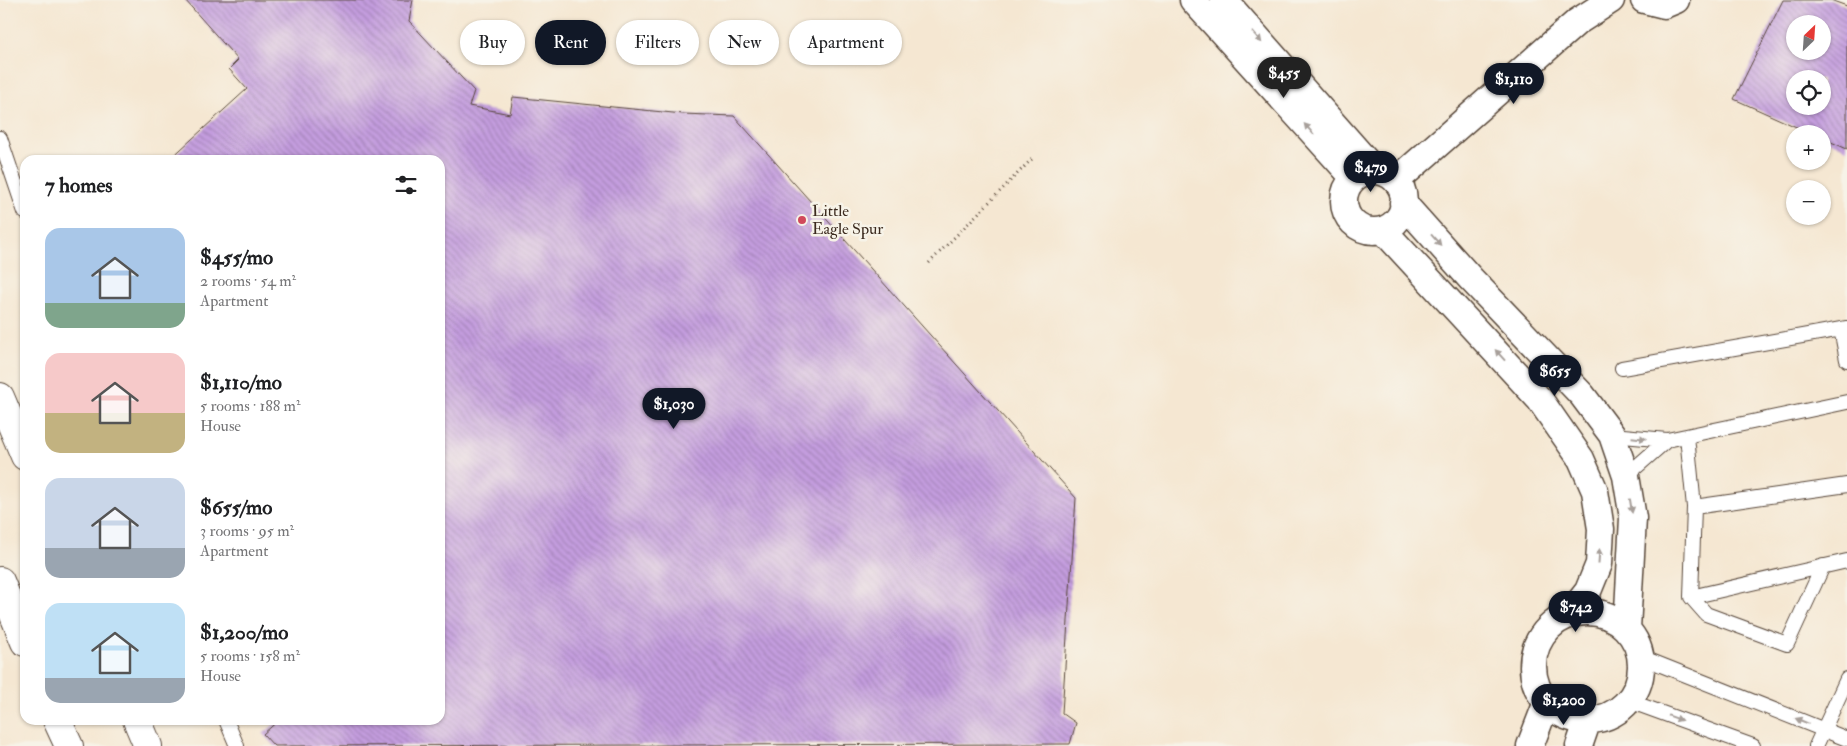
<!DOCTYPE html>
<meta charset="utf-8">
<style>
:root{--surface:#fff;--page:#f2f2f2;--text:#202124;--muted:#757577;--accent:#111827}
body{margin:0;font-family:"IM FELL Double Pica",serif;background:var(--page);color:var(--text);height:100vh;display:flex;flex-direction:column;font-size:19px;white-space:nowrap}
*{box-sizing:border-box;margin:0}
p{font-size:16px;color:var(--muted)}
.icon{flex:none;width:28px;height:28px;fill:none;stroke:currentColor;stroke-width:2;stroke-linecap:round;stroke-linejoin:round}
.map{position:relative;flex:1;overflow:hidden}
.sheet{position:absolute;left:20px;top:155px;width:425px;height:570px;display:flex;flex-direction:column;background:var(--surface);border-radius:15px;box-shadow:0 1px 4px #0004}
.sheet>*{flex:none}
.banner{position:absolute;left:460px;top:20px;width:475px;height:45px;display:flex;gap:10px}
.needle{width:32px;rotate:25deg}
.fabs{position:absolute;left:1786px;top:15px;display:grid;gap:10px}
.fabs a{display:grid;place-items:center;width:45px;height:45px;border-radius:50%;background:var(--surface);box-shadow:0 1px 4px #0004;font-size:25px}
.price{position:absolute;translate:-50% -42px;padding:0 11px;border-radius:18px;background:var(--accent);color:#fff;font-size:16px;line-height:32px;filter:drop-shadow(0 1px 2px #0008)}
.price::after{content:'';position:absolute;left:50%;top:30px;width:15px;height:11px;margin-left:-8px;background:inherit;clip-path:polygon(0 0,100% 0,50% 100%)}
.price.current{background:#222;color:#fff}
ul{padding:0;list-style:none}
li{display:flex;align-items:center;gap:15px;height:125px;padding:0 25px}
li span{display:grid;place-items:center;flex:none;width:140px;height:100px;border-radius:15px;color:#555}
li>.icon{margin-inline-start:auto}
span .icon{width:60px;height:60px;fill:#fffc;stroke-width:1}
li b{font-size:21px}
h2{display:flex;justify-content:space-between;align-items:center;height:60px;padding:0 25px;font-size:21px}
.pill{padding:0 18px;border-radius:22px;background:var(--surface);box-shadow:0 1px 4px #0004;font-size:18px;line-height:45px}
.pill.current{background:var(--accent);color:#fff}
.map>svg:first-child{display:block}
.building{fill:url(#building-back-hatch);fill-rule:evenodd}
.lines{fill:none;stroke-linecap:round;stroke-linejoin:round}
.service-casing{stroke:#574639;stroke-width:16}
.minor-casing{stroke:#574639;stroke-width:29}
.primary-casing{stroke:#574639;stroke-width:30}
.path{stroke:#574639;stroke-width:3;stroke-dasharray:1 4;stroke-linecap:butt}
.service{stroke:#fff;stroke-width:14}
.minor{stroke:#fff;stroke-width:26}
.primary{stroke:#fff;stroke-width:28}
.oneway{fill:#a79f9a}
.poi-dot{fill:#d1495b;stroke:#f7f3e8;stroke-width:2}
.labels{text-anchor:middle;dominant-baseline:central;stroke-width:5;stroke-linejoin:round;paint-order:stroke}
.poi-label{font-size:16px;fill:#3b2a1e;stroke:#f7f3e8;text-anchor:start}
</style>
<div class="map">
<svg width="1847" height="746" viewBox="0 0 1847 746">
<defs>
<pattern id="building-back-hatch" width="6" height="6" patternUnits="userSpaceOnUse" patternTransform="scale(1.25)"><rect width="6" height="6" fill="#c49ddf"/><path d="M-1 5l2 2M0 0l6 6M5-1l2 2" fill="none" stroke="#a080b4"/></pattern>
</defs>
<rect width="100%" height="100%" fill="#f7f3e8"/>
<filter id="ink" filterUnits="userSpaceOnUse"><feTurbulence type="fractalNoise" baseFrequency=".02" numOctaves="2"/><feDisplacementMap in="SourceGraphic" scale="10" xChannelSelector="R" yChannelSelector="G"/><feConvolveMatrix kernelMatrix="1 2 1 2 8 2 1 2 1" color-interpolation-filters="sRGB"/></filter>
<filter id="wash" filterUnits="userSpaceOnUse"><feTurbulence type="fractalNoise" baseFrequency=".0096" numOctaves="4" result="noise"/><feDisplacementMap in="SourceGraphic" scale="20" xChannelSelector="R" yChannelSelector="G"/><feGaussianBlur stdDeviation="1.12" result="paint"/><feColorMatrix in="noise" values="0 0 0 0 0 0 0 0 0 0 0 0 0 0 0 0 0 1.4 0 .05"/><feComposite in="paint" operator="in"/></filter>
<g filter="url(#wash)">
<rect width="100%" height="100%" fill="#f5e7d2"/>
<g id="blocks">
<path class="building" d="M 185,0 L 413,0 L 409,21 L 474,91 L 469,106 L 510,114 L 513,97 L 683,114 L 734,116 L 1076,498 L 1062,713 L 1076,723 L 1070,744 L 274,746 L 263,734 L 279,720 L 440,720 L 440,160 L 169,160 L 247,89 L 229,69 L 238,60 Z
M 1783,0 L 1830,0 L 1847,6 L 1847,149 L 1822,138 L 1822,134 L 1812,134 L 1734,99 ZM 1795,24 L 1822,24 L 1822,51 L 1795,51 ZM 1795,79 L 1822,79 L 1822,106 L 1795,106 Z"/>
</g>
</g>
<g filter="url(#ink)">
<use href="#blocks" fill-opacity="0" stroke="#574639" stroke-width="1"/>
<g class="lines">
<defs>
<path id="service" d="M 0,138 L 25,212
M 1841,329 L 1847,360
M 1622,368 L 1847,328
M 1612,435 L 1667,440 L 1847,402
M 1687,436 L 1694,507 L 1691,597 L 1847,561
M 1626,476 L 1667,440
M 1694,507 L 1847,485
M 1691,597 L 1706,614 L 1787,644 L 1823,566
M 1641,657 L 1847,739
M 1629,701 L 1753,746
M 226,720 L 237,746
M 1816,746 L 1847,679"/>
<path id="minor" d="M 1193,0 L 1354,178
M 1224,0 L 1375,171
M 1644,0 L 1664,5 L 1676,0
M1344 201a30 30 0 1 1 60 0a30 30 0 1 1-60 0Z
M 1396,181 L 1577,22 L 1611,0
M 1403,203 L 1471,279 L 1582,395 L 1612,435 L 1626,476 L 1633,518 L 1627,629
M 1383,230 L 1540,400 L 1581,459 L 1595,491 L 1601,529 L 1599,564 L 1588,591 L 1570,614
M1533 666a54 54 0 1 1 108 0a54 54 0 1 1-108 0Z
M 1530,746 L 1547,702
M 1579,746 L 1588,720"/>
<path id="primary" d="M 0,397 L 25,456
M 0,581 L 25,642
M 57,720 L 69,746
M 137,720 L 148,746"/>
</defs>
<use href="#service" class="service-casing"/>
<use href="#minor" class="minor-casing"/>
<use href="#primary" class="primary-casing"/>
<path class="path" d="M 929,263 L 1033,158"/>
<use href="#service" class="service"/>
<use href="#minor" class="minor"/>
<use href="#primary" class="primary"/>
</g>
<defs><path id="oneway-solid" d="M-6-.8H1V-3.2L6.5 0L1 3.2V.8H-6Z" transform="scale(1.25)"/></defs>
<g class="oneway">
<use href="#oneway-solid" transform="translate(1257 37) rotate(49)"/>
<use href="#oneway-solid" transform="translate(1309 129) rotate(-132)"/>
<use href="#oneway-solid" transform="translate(1436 240) rotate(48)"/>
<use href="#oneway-solid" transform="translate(1500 355) rotate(-132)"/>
<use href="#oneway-solid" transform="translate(1639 438) rotate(6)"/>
<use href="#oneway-solid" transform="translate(1631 506) rotate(81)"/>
<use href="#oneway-solid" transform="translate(1599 556) rotate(-86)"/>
<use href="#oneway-solid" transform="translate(1675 718) rotate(20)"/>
<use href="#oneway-solid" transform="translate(1802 721) rotate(-158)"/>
</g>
</g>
<circle class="poi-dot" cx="802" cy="220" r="5"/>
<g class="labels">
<g class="poi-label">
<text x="812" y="211">Little<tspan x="812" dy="18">Eagle Spur</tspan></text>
</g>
</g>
</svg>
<div class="fabs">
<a><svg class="needle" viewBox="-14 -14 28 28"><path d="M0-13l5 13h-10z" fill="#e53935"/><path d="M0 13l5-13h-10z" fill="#757577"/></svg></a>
<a><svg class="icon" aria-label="locate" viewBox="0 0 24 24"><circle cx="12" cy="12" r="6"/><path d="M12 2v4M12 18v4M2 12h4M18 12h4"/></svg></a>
<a>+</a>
<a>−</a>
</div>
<b class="price current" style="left:1284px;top:99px">$455</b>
<b class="price" style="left:1514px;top:105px">$1,110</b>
<b class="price" style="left:1371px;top:193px">$479</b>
<b class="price" style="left:1555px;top:397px">$655</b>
<b class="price" style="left:674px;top:430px">$1,030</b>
<b class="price" style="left:1576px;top:633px">$742</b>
<b class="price" style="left:1564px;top:726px">$1,200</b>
<div class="banner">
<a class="pill">Buy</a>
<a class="pill current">Rent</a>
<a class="pill">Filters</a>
<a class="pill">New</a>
<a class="pill">Apartment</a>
</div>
<section class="sheet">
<h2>7 homes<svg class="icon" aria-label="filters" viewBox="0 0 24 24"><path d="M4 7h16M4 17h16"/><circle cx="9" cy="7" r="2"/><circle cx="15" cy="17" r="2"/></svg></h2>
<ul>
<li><span style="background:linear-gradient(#a9c7e8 75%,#7fa58c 0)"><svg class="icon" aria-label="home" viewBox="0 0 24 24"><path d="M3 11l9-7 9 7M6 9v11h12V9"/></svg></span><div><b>$455/mo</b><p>2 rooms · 54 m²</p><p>Apartment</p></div></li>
<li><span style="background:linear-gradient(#f6c9c9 60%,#c2b280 0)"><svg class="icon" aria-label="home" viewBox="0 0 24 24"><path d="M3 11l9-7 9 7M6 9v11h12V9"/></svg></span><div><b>$1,110/mo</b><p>5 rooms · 188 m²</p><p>House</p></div></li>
<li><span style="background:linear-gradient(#c9d6e8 70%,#9aa5b1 0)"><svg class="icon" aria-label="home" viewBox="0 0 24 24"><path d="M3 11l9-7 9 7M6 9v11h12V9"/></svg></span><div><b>$655/mo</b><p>3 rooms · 95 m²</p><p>Apartment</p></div></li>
<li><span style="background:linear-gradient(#bfe0f5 75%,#9aa5b1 0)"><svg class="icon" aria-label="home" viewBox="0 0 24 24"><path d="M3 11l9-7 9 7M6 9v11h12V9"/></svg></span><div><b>$1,200/mo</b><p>5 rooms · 158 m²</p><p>House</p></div></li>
</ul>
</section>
</div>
